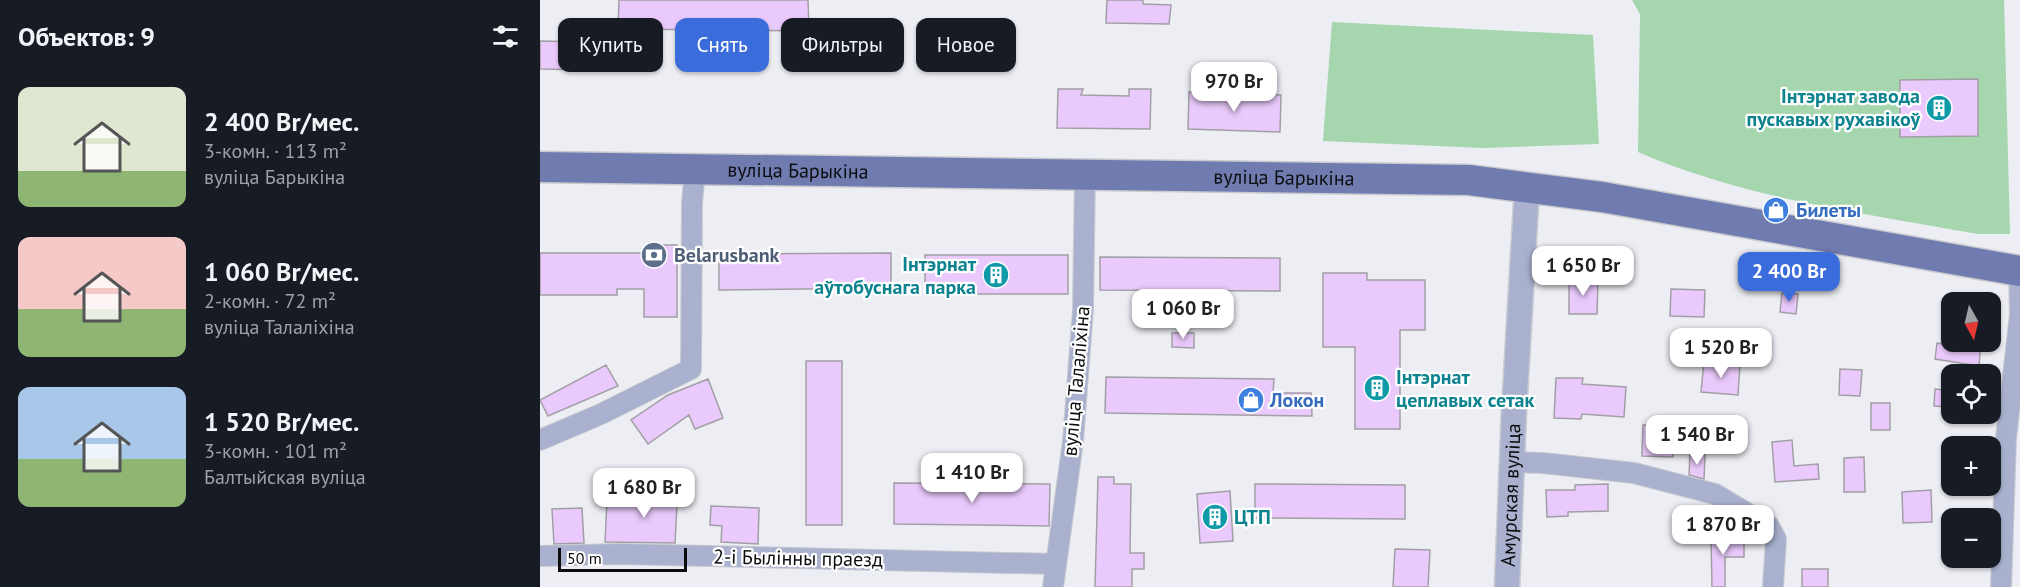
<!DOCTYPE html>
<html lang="ru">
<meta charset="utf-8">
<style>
:root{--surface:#171b24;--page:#20242c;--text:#f1f3f6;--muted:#9ea1a6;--accent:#3b6cdc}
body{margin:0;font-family:"PT Sans",sans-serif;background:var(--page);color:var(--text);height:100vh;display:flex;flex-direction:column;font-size:22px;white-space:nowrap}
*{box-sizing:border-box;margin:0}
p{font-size:20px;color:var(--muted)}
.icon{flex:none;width:33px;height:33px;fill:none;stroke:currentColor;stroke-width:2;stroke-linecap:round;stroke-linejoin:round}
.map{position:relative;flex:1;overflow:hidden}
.details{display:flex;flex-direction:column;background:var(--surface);width:540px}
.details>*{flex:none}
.banner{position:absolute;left:18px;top:18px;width:570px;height:54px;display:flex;gap:12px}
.needle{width:39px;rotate:172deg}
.controls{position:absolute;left:1401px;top:292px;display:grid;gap:12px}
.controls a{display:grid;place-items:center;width:60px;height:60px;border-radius:12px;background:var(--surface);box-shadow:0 2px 4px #0004;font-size:30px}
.scale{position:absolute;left:18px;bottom:15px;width:129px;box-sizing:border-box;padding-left:6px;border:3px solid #0c0d0f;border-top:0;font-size:16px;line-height:21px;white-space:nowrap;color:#0c0d0f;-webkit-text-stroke:4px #fff;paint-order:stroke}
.price{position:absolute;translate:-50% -51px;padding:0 14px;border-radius:12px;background:#fff;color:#222;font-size:20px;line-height:39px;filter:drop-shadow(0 2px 3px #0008)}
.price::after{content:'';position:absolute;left:50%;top:36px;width:18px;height:14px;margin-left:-9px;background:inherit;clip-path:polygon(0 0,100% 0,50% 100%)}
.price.selected{background:var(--accent);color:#fff}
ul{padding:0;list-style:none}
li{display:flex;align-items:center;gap:18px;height:150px;padding:0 18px}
li span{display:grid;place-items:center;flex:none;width:168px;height:120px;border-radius:12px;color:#555}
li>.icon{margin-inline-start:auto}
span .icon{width:72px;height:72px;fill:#fffc;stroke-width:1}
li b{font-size:26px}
h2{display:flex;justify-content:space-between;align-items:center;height:72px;padding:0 18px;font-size:26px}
.pill{padding:0 21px;border-radius:12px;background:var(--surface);box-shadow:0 2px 4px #0004;font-size:21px;line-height:54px}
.pill.selected{background:var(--accent);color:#fff}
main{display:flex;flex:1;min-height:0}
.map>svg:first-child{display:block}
.green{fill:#a5d6ae}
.building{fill:#eacafc;stroke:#a29fa4;stroke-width:1.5}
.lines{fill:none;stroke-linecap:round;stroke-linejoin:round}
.minor-casing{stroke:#c8cacf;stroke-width:22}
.tertiary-casing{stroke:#c8cacf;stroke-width:27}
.primary-casing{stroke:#c8cacf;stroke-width:33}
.minor{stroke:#a9b1ce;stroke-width:20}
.tertiary{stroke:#a9b1ce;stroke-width:24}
.primary{stroke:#707cb0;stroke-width:30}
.labels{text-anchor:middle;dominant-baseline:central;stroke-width:4.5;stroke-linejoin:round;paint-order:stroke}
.culture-label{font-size:20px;font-weight:bold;fill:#0d838f;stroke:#fff;text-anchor:end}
.street-label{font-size:20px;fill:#0c0d0f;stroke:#fff}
.shop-label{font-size:20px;font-weight:bold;fill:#366cbe;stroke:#fff;text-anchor:start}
.service-label{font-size:20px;font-weight:bold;fill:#4e5e75;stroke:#fff;text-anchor:start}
</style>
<main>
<section class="details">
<h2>Объектов: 9<svg class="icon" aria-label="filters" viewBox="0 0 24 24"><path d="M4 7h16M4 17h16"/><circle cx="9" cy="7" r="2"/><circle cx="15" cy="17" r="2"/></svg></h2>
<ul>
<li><span style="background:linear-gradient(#dfe7d0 70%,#8fb573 0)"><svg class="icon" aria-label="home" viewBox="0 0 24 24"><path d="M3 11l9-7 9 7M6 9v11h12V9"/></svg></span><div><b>2 400 Br/мес.</b><p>3-комн. · 113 m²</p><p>вуліца Барыкіна</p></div></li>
<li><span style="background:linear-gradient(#f6c9c9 60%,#8fb573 0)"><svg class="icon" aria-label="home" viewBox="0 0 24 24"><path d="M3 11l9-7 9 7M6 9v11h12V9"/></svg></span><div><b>1 060 Br/мес.</b><p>2-комн. · 72 m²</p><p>вуліца Талаліхіна</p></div></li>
<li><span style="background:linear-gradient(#a9c7e8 60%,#8fb573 0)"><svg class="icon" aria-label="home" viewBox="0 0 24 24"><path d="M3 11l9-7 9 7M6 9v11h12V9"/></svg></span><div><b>1 520 Br/мес.</b><p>3-комн. · 101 m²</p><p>Балтыйская вуліца</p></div></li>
</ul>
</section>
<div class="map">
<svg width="1480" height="587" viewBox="0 0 1480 587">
<rect width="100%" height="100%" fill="#eceef4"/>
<path class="green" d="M 1092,0 L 1464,0 L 1470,234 L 1438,234 C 1324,213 1206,199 1098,152 L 1100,14 Z
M 792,22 L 1053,35 L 1059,144 L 943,148 L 783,141 Z"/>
<path class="building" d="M 79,0 L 268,0 L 269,31 L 78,29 Z
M 567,0 L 603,0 L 603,4 L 631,5 L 629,24 L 566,23 Z
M 0,41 L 48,42 L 48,70 L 0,69 Z
M 1438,79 L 1438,136 L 1360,137 L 1360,80 Z
M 518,89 L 543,89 L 541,95 L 589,96 L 589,89 L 611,89 L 610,129 L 517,128 Z
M 649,92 L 675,93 L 675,99 L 721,99 L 721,94 L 741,95 L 740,132 L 648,129 Z
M 110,245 L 137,245 L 137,317 L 104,317 L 104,289 L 77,289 L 77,295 L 0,295 L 0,253 L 110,253 Z
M 351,253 L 351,288 L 179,290 L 179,254 Z
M 385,255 L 528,255 L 528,294 L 385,294 Z
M 560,257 L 740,258 L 740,291 L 560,290 Z
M 783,273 L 827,273 L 827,280 L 885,280 L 885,330 L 860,330 L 860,429 L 815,429 L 815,347 L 783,347 Z
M 1029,281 L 1058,281 L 1057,314 L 1029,314 Z
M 1131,289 L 1165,290 L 1164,317 L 1130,316 Z
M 1242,293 L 1258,294 L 1256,314 L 1240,312 Z
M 632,333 L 654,333 L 654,348 L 632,347 Z
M 1424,342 L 1441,342 L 1439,366 L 1395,359 L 1397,343 L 1423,347 Z
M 266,361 L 302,361 L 302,525 L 266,525 Z
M 1164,362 L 1200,365 L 1198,395 L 1161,392 Z
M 66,365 L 78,386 L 8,416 L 0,400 Z
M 1300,369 L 1322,370 L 1320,396 L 1299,395 Z
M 566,377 L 734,379 L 733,393 L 771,393 L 772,416 L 565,413 Z
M 1016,378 L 1043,378 L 1042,384 L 1086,387 L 1084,417 L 1042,414 L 1041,419 L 1014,418 Z
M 168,379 L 183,418 L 155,429 L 149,415 L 108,444 L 91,420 L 128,395 Z
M 1395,389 L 1412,391 L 1412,407 L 1394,406 Z
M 1331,403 L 1350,403 L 1350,430 L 1331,430 Z
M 1103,425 L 1134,427 L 1133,457 L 1102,456 Z
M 1252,440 L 1254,466 L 1278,464 L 1279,479 L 1235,482 L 1232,442 Z
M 1150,454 L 1165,455 L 1164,479 L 1149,475 Z
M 1324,457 L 1325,492 L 1304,492 L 1304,458 Z
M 558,477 L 574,477 L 574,484 L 591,484 L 590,553 L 604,553 L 604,569 L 592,569 L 592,587 L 555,587 Z
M 354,483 L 510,484 L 509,526 L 354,524 Z
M 715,484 L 865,485 L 865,519 L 715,518 Z
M 1068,484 L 1068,511 L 1028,512 L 1028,516 L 1007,517 L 1006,490 L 1035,490 L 1035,485 Z
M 118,486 L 138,487 L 135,543 L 65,542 L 67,501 L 117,503 Z
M 1391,490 L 1392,522 L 1363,523 L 1362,492 Z
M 690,491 L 693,541 L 660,543 L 657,494 Z
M 171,506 L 219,508 L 218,544 L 181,542 L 182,526 L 170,525 Z
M 42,508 L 44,543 L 14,544 L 12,509 Z
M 1190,533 L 1190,541 L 1204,540 L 1204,557 L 1185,557 L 1185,587 L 1172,587 L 1171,534 Z
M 855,549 L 890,550 L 888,587 L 853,587 Z
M 1262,569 L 1288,569 L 1288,587 L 1262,587 Z"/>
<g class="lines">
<defs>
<path id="minor" d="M 0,440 L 61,414 L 151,369 L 152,203 L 155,170
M 972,462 L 1003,463 L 1094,473 L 1175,494 L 1229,526 L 1236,539 L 1233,587
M 0,556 L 80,554 L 516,564
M 513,587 L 533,441 L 543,309 L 545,174
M 1461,587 L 1466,438 L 1480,314 L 1479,271"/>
<g id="tertiary">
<path id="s1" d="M 967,587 L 974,411 L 987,187"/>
</g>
<g id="primary">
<path id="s2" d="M 0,167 L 929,180 L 1062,197 L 1480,271"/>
</g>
</defs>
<use href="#minor" class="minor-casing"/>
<use href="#tertiary" class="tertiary-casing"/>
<use href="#primary" class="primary-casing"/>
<use href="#minor" class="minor"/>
<use href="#tertiary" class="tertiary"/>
<use href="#primary" class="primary"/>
</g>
<defs>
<symbol id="building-disc" viewBox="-11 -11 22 22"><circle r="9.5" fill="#0f9aa8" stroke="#fff"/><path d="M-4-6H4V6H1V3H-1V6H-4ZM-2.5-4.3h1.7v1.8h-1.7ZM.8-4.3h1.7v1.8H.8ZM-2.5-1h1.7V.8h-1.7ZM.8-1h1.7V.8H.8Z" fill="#fff"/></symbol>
<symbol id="shop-disc" viewBox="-11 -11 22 22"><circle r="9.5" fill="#3f7fe0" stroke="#fff"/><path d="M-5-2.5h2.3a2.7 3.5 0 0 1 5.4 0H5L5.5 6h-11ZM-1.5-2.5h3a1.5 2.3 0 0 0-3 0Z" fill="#fff"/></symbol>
<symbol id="bank-disc" viewBox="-11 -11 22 22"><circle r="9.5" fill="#5c6f8a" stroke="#fff"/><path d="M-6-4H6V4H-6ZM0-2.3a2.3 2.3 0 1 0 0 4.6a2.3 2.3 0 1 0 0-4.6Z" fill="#fff"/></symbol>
</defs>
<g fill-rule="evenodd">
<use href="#building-disc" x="1384" y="93" width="30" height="30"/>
<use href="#shop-disc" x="1221" y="195" width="30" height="30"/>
<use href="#bank-disc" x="99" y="240" width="30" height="30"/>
<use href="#building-disc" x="441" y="260" width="30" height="30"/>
<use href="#building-disc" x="822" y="373" width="30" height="30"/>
<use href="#shop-disc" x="696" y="385" width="30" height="30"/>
<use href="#building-disc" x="660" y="502" width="30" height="30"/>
</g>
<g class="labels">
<g class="culture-label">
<text x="1380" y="96">Інтэрнат завода<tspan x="1380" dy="23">пускавых рухавікоў</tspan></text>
<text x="436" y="264">Інтэрнат<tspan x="436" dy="23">аўтобуснага парка</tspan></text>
<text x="856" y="377" text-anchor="start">Інтэрнат<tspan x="856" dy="23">цеплавых сетак</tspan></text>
<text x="694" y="517" text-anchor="start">ЦТП</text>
</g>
<g class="street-label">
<text stroke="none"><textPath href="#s2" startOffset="258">вуліца Барыкіна</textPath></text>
<text stroke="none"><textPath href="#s2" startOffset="744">вуліца Барыкіна</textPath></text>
<text transform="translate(536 381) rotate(-85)">вуліца Талаліхіна</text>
<text stroke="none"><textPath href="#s1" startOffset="92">Амурская вуліца</textPath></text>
<text transform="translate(258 558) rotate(1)">2-і Былінны праезд</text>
</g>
<g class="shop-label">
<text x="1256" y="210">Билеты</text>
<text x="730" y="400">Локон</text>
</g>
<g class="service-label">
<text x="134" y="255">Belarusbank</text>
</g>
</g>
</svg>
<div class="controls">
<a><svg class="needle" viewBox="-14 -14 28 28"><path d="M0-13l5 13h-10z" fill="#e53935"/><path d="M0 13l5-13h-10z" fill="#9ea1a6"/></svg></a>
<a><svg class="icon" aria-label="locate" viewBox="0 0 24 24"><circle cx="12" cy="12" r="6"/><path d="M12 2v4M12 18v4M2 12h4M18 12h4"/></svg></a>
<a>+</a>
<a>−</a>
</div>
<div class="scale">50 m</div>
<b class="price" style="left:694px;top:113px">970 Br</b>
<b class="price" style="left:1043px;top:297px">1 650 Br</b>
<b class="price selected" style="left:1249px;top:303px">2 400 Br</b>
<b class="price" style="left:643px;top:340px">1 060 Br</b>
<b class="price" style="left:1181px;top:379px">1 520 Br</b>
<b class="price" style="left:1157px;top:466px">1 540 Br</b>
<b class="price" style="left:432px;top:504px">1 410 Br</b>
<b class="price" style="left:104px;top:519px">1 680 Br</b>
<b class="price" style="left:1183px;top:556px">1 870 Br</b>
<div class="banner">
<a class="pill">Купить</a>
<a class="pill selected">Снять</a>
<a class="pill">Фильтры</a>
<a class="pill">Новое</a>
</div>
</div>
</main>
